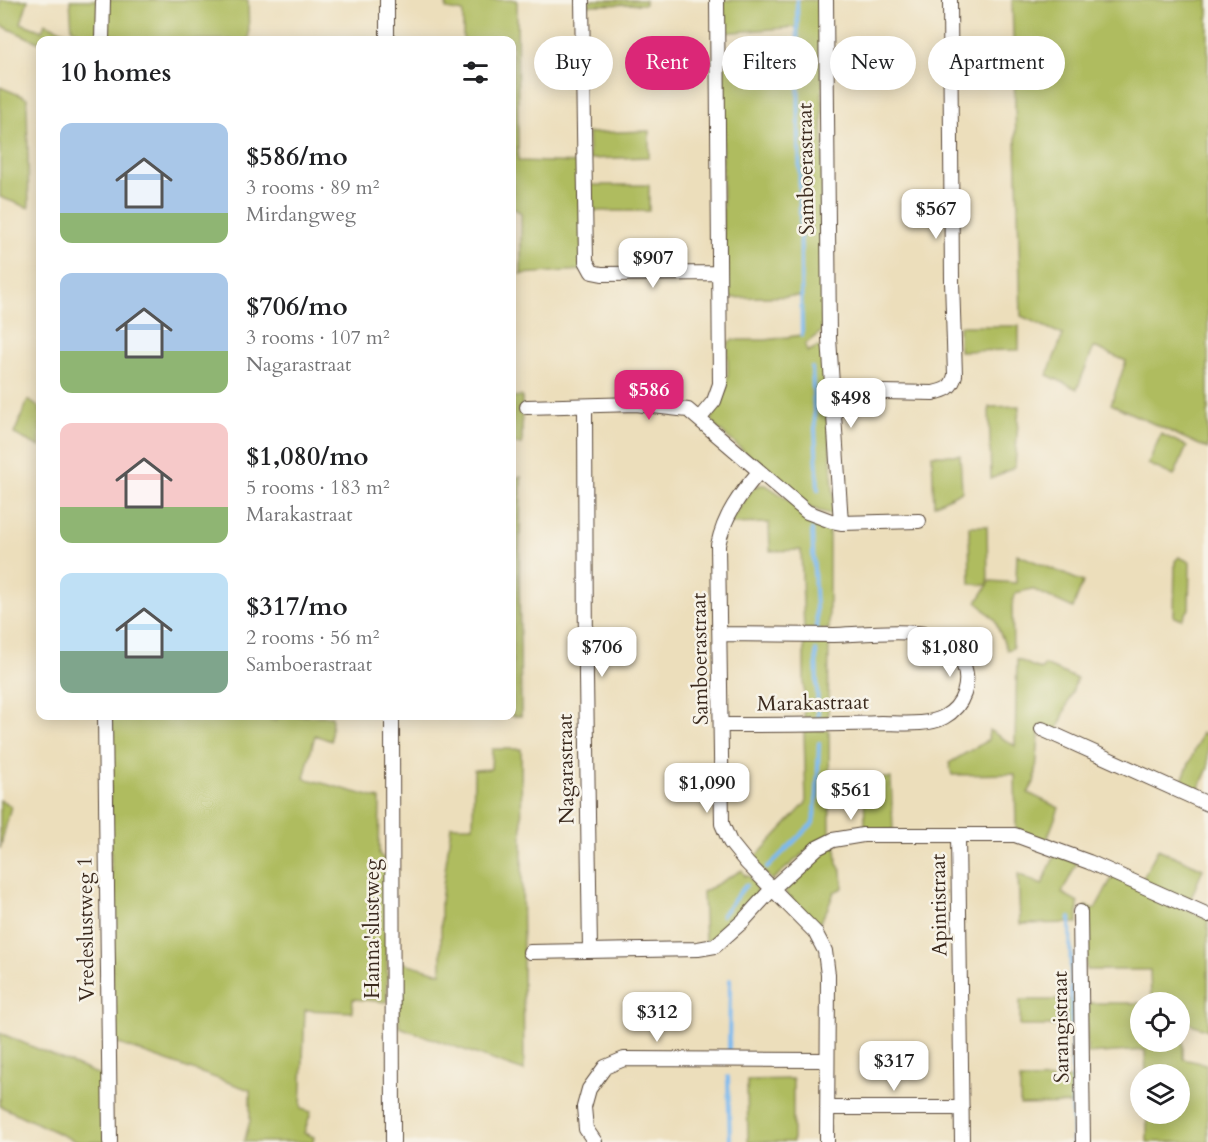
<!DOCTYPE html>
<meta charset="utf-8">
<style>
:root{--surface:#fff;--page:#f2f2f2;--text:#202124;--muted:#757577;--accent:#db2777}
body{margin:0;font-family:Cardo,serif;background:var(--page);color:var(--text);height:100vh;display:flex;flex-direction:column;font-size:22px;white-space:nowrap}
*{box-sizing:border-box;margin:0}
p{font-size:20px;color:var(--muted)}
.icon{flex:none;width:33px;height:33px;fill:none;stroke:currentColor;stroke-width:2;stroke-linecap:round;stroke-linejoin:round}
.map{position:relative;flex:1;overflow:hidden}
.details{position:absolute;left:36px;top:36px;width:480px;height:684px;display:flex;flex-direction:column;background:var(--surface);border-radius:12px;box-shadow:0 3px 15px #0003}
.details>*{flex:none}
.guide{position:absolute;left:534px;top:36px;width:570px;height:54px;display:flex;gap:12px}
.tools{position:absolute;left:1130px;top:992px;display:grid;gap:12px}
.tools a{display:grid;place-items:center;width:60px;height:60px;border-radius:50%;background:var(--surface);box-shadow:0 3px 15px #0003;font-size:30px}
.price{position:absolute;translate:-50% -51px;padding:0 14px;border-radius:12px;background:#fff;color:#222;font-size:20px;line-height:39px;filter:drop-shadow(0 2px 3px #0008)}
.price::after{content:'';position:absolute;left:50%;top:36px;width:18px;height:14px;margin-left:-9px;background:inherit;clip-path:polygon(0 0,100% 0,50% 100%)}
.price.current{background:var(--accent);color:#fff}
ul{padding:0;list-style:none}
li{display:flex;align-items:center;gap:18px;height:150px;padding:0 24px}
li span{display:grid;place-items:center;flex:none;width:168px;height:120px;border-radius:12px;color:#555}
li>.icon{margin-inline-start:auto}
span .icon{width:72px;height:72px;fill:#fffc;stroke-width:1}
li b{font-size:26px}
h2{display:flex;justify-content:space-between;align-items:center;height:72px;padding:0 24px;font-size:26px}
.chip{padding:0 21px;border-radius:27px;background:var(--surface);box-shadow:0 3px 15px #0003;font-size:21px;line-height:54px}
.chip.current{background:var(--accent);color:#fff}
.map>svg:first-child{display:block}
.green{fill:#afbc5f;stroke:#75733e;stroke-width:1.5}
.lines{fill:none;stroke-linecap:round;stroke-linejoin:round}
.stream{stroke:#7bbaef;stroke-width:4}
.minor-casing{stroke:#564536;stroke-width:16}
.minor{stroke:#fff;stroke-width:14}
.labels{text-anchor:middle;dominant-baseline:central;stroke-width:5;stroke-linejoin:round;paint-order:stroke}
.street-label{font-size:21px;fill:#3b2a1e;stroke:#f7f3e8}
</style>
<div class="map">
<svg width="1208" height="1142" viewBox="0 0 1208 1142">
<rect width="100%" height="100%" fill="#f7f3e8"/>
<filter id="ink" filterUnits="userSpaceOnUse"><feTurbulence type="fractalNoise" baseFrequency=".0167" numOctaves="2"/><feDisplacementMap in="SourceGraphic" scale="12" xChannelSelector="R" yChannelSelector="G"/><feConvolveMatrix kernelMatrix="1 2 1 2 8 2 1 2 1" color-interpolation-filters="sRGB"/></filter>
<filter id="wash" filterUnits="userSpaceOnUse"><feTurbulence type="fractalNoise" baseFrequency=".008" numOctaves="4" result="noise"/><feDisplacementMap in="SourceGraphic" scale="24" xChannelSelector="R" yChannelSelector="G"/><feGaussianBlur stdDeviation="1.35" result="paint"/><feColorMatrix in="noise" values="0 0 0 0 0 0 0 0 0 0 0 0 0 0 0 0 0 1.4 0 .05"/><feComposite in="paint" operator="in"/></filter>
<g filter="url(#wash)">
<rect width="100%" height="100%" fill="#ecdebb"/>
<path class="green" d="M 0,0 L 28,0 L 21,23 L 42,31 L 45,23 L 84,40 L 40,40 L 40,43 L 0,25 Z
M 70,0 L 99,0 L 98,40 L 72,29 Z
M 106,0 L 248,0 L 249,40 L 130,40 L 120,36 L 106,34 Z
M 447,0 L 517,0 L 518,161 L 582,163 L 583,270 L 521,274 L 521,213 L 512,207 L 512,40 L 463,40 L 463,12 L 446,9 Z
M 587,0 L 645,0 L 645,4 L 587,5 Z
M 722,0 L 821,0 L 825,326 L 821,332 L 805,344 L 807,352 L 817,347 L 823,348 L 835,516 L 808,507 L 716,427 C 704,411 719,405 725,390 C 731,375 725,357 729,342 L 733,340 L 766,340 L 802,335 L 801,296 L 727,298 L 723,287 L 722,49 L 798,50 L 797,27 L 723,33 Z
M 1012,0 L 1208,0 L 1208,449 L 1111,404 L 1126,361 L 1094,347 L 1077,389 L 1047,375 L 1063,335 L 1021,316 Z
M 0,87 L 27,98 L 29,208 L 0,197 Z
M 649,131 L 649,157 L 589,159 L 588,133 Z
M 588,185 L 649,185 L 649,211 L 588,211 Z
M 959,326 L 1019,326 L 1019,350 L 959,351 Z
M 522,396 L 522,444 L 512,444 L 512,397 Z
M 28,400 L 40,408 L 40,447 L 14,434 Z
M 1019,406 L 1015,467 L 991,479 L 989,407 Z
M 1161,434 L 1187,446 L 1174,476 L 1148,464 Z
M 932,455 L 960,455 L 962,491 L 934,505 Z
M 521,477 L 519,575 L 521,716 L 507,716 L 512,716 L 512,478 Z
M 759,485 L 766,485 L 826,525 L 829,528 L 829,629 L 804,630 L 801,550 L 770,551 L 769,523 L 729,524 L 752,489 Z
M 969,526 L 987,526 L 988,584 L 991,581 L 1016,583 L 1017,554 L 1083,582 L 1073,608 L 1032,589 L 1015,593 L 1012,606 L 1013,648 L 1007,650 L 995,620 L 977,602 L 988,585 L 970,584 Z
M 1179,557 L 1190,562 L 1189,609 L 1182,619 L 1174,617 L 1175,561 Z
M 804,640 L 829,641 L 828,718 L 804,718 Z
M 1017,659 L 1041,670 L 1045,665 L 1077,679 L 1057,732 L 1040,725 L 1035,781 L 1028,793 L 1059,808 L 1046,842 L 1016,829 L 1015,774 L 952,775 L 949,763 L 988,740 L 989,730 L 1015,746 Z
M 109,716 L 261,716 L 276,721 L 277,716 L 332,716 L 331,741 L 315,735 L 304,778 L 380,799 L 379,854 L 387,862 L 387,1002 L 353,999 L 352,1012 L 305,1010 L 301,1109 L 311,1112 L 304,1133 L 314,1137 L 313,1142 L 244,1142 L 250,1121 L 250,1090 L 113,1042 Z
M 804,730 L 827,730 L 829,732 L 830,836 L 819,840 L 772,880 L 752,861 L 806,803 Z
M 1202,733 L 1208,735 L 1208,768 L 1197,793 L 1180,785 Z
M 492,749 L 521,749 L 524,1071 L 399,1027 L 397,961 L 441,973 L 441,901 L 451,826 L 473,826 L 474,770 L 491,769 Z
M 864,778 L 891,778 L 893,830 L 865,831 Z
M 0,800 L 11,806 L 0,849 Z
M 836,844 L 837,864 L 842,871 L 843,888 L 834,892 L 828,908 L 817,927 C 809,919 792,906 787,896 C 777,877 823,852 836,844 Z
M 1158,849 L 1203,869 L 1189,903 L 1142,880 Z
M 1055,854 L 1077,863 L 1062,893 L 1078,902 L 1078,923 L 1020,924 L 1018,874 L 1042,885 Z
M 742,870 L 745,876 L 749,876 C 758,886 760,891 753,904 L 717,937 L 705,942 L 703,892 Z
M 1113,876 L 1208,919 L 1208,1030 L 1183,1021 L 1183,1059 L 1206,1064 L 1208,1142 L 1147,1142 L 1147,1113 L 1179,1113 L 1179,1074 L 1146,1074 L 1145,1050 L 1087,1054 L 1086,1003 L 1140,1003 L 1140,1041 L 1179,1041 L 1179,1002 L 1151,1002 L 1150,970 L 1086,970 L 1085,906 L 1095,909 Z
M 1020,1000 L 1079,1000 L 1079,1026 L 1020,1026 Z
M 0,1033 L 104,1077 L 105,1142 L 77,1142 L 0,1106 Z
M 793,1079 L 793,1142 L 748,1142 L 747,1080 Z
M 1080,1079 L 1080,1104 L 1020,1105 L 1020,1080 Z"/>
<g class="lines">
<path class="stream" d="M 797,0 L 802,335
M 812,368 L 818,490
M 812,530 L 817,629
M 816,651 L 818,717
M 767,868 L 813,823 L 817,794 L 819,743
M 722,915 L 746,885
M 1070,918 L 1073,1142
M 729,1053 L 730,980
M 728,1077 L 730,1142"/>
</g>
</g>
<g filter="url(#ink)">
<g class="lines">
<defs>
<path id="minor" d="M 387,0 L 387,40
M 582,0 L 586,261 L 592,272 L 602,274 L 719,273
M 826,0 L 829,338 L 841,523
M 102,40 L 103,0
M 833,391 L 933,393 C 946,390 952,388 955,375 L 952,281 L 950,0
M 585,406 L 586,677 L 590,951
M 527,407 L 636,404 L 688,410 L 807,512 L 831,521 L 841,523 L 919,521
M 699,419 L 714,401 L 720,384 L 717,0
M 759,472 C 740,494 724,516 718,545 L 722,824 L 730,842 L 747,863 L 815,932 L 825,951 L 828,975 L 827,1142
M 720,634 C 758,634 796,635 834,635 C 861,634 910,629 934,636 C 948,640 958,649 963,663 C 971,683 964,706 944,717 C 928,726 900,723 881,723 C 828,725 775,725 722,725
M 105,716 L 110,1142
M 392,716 L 393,1142
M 1042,729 L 1208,804
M 958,835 L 962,1142
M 1080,912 L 1083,1142
M 530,952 L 698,949 L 715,946 L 743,921 L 773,888 L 817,848 L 833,840 L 863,835 L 1015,835 L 1089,862 L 1208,915
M 827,1108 L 962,1108
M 595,1142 L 586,1129 L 584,1107 L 589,1089 L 605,1067 L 624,1059 L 827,1060"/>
</defs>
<use href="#minor" class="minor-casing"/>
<use href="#minor" class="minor"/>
</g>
</g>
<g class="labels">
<g class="street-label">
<text transform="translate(806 169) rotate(-91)">Samboerastraat</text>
<text transform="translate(700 659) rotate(-91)">Samboerastraat</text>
<text transform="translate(813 703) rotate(-1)">Marakastraat</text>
<text transform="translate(566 769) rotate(-91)">Nagarastraat</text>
<text transform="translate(939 905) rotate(-91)">Apintistraat</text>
<text transform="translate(86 929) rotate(-91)">Vredeslustweg 1</text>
<text transform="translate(372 929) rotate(-90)">Hanna'slustweg</text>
<text transform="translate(1061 1027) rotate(-91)">Sarangistraat</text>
</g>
</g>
</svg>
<div class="tools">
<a><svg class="icon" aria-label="locate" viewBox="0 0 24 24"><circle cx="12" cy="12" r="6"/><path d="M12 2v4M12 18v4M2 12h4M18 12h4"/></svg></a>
<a><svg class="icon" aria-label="layers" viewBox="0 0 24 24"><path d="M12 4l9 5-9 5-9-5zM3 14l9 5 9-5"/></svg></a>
</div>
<b class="price" style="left:936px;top:240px">$567</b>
<b class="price" style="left:653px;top:289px">$907</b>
<b class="price current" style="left:649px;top:421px">$586</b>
<b class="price" style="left:851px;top:429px">$498</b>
<b class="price" style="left:602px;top:678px">$706</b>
<b class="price" style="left:950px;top:678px">$1,080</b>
<b class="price" style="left:707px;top:814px">$1,090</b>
<b class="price" style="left:851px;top:821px">$561</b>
<b class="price" style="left:657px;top:1043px">$312</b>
<b class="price" style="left:894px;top:1092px">$317</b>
<div class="guide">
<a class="chip">Buy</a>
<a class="chip current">Rent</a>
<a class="chip">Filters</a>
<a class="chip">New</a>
<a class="chip">Apartment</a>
</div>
<section class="details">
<h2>10 homes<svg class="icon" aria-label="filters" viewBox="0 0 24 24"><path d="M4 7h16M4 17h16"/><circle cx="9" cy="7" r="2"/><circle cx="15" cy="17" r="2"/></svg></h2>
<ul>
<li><span style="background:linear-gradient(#a9c7e8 75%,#8fb573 0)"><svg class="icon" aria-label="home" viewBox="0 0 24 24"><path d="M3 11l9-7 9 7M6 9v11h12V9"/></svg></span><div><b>$586/mo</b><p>3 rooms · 89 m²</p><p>Mirdangweg</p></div></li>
<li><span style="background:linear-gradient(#a9c7e8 65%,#8fb573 0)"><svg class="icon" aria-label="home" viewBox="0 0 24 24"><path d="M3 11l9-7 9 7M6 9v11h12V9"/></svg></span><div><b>$706/mo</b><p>3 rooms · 107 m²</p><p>Nagarastraat</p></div></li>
<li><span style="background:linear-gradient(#f6c9c9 70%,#8fb573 0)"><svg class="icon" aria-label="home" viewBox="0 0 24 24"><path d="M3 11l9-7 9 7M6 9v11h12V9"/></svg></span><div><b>$1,080/mo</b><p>5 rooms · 183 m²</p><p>Marakastraat</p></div></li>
<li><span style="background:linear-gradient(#bfe0f5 65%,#7fa58c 0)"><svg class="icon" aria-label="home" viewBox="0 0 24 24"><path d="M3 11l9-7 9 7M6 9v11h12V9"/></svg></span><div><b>$317/mo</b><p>2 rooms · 56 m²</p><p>Samboerastraat</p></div></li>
</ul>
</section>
</div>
